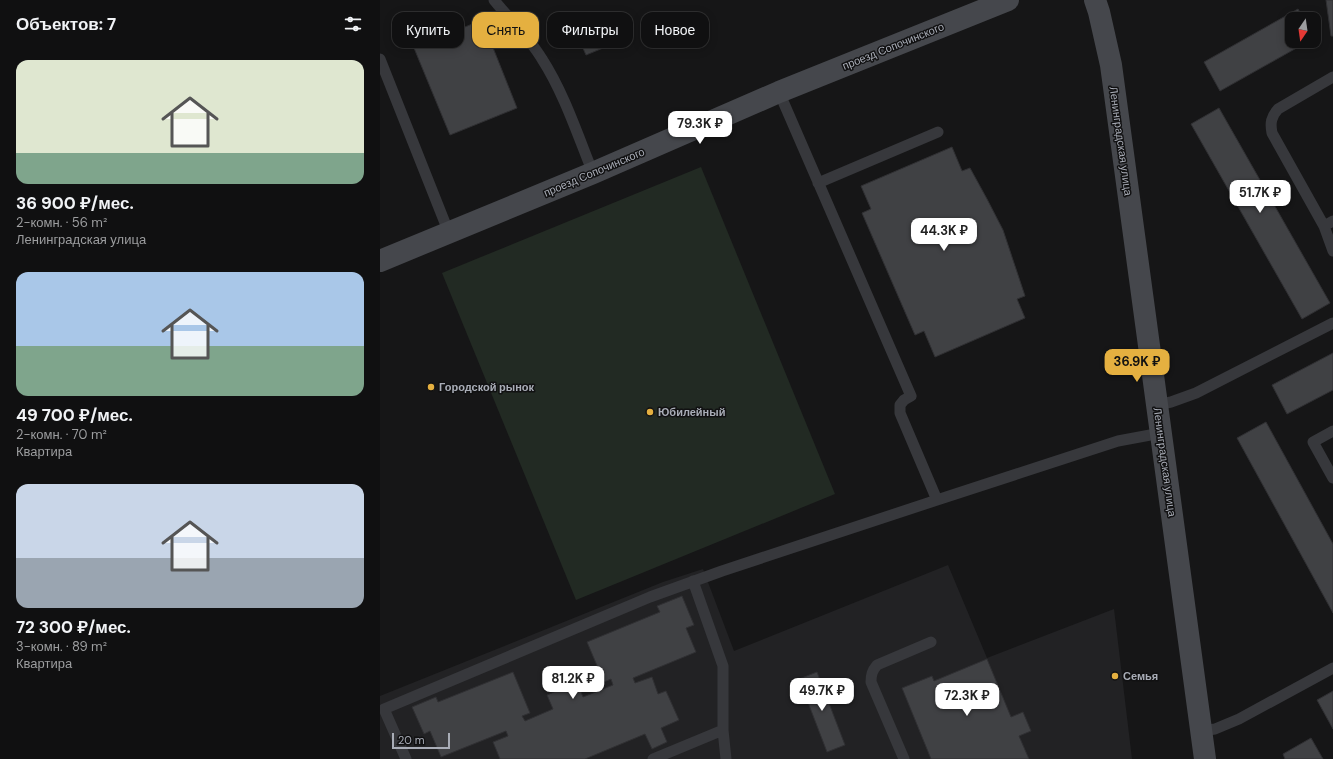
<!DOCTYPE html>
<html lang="ru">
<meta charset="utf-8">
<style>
:root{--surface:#101011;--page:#1e1e1f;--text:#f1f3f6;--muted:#9c9d9f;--line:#303031;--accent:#e5b040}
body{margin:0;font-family:"DM Sans",sans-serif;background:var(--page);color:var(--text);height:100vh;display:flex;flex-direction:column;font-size:15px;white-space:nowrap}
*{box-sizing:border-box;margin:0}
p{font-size:13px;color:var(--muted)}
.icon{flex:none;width:22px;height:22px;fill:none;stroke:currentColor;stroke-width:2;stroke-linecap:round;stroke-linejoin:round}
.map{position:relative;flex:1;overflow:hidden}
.side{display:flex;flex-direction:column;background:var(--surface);width:380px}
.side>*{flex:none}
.banner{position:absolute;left:12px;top:12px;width:380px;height:36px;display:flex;gap:8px}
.needle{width:26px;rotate:193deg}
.buttons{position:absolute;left:905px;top:12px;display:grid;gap:8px}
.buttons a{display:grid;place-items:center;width:36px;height:36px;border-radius:8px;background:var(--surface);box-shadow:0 2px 10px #0003,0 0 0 1px var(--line);font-size:20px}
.scale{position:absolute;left:12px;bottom:10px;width:58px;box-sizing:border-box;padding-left:4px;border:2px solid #a9adb7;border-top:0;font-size:11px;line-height:14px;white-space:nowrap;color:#a9adb7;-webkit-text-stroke:3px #111112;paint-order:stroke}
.price{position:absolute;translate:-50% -34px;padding:0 9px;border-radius:8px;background:#fff;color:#222;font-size:13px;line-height:26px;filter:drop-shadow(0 1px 2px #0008)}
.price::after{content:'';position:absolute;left:50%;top:24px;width:12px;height:9px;margin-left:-6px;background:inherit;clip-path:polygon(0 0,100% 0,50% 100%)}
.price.current{background:var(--accent);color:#111}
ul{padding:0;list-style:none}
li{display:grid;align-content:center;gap:8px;height:212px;padding:0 16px}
li span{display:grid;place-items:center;height:124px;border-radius:12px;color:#555}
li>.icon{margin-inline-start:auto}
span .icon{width:72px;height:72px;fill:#fffc;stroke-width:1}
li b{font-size:17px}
h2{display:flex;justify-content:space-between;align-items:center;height:48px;padding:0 16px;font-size:17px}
.chip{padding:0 14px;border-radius:12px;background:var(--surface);box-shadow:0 2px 10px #0003,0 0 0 1px var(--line);font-size:14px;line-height:36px}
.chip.current{background:var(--accent);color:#111}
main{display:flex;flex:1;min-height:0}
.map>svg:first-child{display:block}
.built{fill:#222224}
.green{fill:#222a23}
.building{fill:#404144;stroke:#303033}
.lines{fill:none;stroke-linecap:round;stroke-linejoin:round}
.lane{stroke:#37383c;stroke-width:11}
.secondary{stroke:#45474c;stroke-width:22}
.poi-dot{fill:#e5b040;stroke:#111112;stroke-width:1.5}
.labels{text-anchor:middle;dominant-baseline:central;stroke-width:3;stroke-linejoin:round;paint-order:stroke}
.street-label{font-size:11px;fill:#a9adb7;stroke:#111112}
.poi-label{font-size:11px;font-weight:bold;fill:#a9adb7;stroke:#111112;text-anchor:start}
</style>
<main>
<section class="side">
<h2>Объектов: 7<svg class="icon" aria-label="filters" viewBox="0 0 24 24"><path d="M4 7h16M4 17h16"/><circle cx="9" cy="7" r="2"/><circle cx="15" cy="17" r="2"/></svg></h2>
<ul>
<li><span style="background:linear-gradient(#dfe7d0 75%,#7fa58c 0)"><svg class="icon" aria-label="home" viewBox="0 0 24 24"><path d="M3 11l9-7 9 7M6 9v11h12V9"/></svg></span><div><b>36 900 ₽/мес.</b><p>2-комн. · 56 m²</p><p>Ленинградская улица</p></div></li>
<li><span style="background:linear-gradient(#a9c7e8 60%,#7fa58c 0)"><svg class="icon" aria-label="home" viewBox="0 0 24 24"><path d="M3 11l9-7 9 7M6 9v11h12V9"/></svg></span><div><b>49 700 ₽/мес.</b><p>2-комн. · 70 m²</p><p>Квартира</p></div></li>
<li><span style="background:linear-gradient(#c9d6e8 60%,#9aa5b1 0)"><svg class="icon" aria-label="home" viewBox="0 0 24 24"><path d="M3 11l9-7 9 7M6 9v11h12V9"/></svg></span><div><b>72 300 ₽/мес.</b><p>3-комн. · 89 m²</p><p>Квартира</p></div></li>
</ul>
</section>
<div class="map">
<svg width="953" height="759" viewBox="0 0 953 759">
<rect width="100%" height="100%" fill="#161617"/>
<path class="built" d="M 568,565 L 607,658 L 734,609 L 752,759 L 0,759 L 0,696 L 283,582 L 323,569 L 354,651 Z"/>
<path class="green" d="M 321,167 L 455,494 L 196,600 L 62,273 Z"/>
<path class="building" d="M 946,0 L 953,0 L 953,36 L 951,36 Z
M 918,9 L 924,19 L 912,19 L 912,41 L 929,41 L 840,91 L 824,62 Z
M 102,20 L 137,108 L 70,135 L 34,48 Z
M 212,20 L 223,48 L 206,55 L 194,28 Z
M 839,108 L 950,303 L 922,319 L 811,124 Z
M 572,147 L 582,171 L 590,168 L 607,199 L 623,230 L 645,296 L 637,299 L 645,318 L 555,357 L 544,331 L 535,335 L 482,213 L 491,209 L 481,186 Z
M 953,353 L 953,390 L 907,414 L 892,385 Z
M 886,422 L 953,544 L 953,613 L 857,438 Z
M 302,596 L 314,625 L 306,628 L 316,652 L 253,678 L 255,683 L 272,677 L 278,694 L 286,691 L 299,720 L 281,728 L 287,742 L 272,749 L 265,734 L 205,759 L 120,759 L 113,742 L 128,736 L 126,731 L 61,757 L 50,731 L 44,734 L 32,707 L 56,697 L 58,702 L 133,672 L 150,713 L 142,716 L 145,721 L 173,709 L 167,695 L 197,682 L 203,697 L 233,685 L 231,679 L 224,682 L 207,642 L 280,612 L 277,606 Z
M 607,659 L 631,717 L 643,712 L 651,731 L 639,736 L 649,759 L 551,759 L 522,688 L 552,676 L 554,681 Z
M 437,672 L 465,745 L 447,752 L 419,679 Z
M 953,691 L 953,729 L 937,700 Z
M 931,738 L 943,759 L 905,759 L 903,754 Z"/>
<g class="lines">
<path class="lane" d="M 114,0 C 130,20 149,37 162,59 C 184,93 198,136 213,173
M 0,59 L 69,233
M 953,77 L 898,109 C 891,117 890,123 892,133 L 944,226 L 953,251
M 399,92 L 531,396 L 524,400 L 520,405 L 520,413 L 557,500
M 438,183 L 558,132
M 944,226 L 953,221
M 777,405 L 791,402 L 816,393 L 953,323
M 953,431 L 933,442 L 953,478
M 313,581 L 343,666 L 343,730 L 346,759
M 821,731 L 835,729 L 859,719 L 953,668
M 26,759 L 4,709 L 270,597 L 342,571 L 557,500 L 738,441 L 781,433
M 273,759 L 343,730
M 524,759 L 491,682 C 491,675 492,671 497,665 L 551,642"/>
<path class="secondary" d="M 715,0 L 719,12 L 731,65 L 825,759
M 0,261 L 213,173 L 399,92 L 628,0"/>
</g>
<g class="poi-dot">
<circle cx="51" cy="387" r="4"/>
<circle cx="270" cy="412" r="4"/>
<circle cx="735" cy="676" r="4"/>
</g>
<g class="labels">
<g class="street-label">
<text transform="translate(513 46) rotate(-22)">проезд Сопочинского</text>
<text transform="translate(741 141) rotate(82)">Ленинградская улица</text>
<text transform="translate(214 172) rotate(-23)">проезд Сопочинского</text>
<text transform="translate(785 462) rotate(82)">Ленинградская улица</text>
</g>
<g class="poi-label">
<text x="59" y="387">Городской рынок</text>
<text x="278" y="412">Юбилейный</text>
<text x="743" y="676">Семья</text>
</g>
</g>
</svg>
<div class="buttons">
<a><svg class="needle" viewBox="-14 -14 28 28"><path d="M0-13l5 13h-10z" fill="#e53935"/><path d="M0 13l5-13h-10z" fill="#9c9d9f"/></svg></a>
</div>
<div class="scale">20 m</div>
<b class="price" style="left:320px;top:145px">79.3K ₽</b>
<b class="price" style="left:880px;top:214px">51.7K ₽</b>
<b class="price" style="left:564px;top:252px">44.3K ₽</b>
<b class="price current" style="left:757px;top:383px">36.9K ₽</b>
<b class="price" style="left:193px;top:700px">81.2K ₽</b>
<b class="price" style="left:442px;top:712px">49.7K ₽</b>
<b class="price" style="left:587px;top:717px">72.3K ₽</b>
<div class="banner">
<a class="chip">Купить</a>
<a class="chip current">Снять</a>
<a class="chip">Фильтры</a>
<a class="chip">Новое</a>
</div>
</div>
</main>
